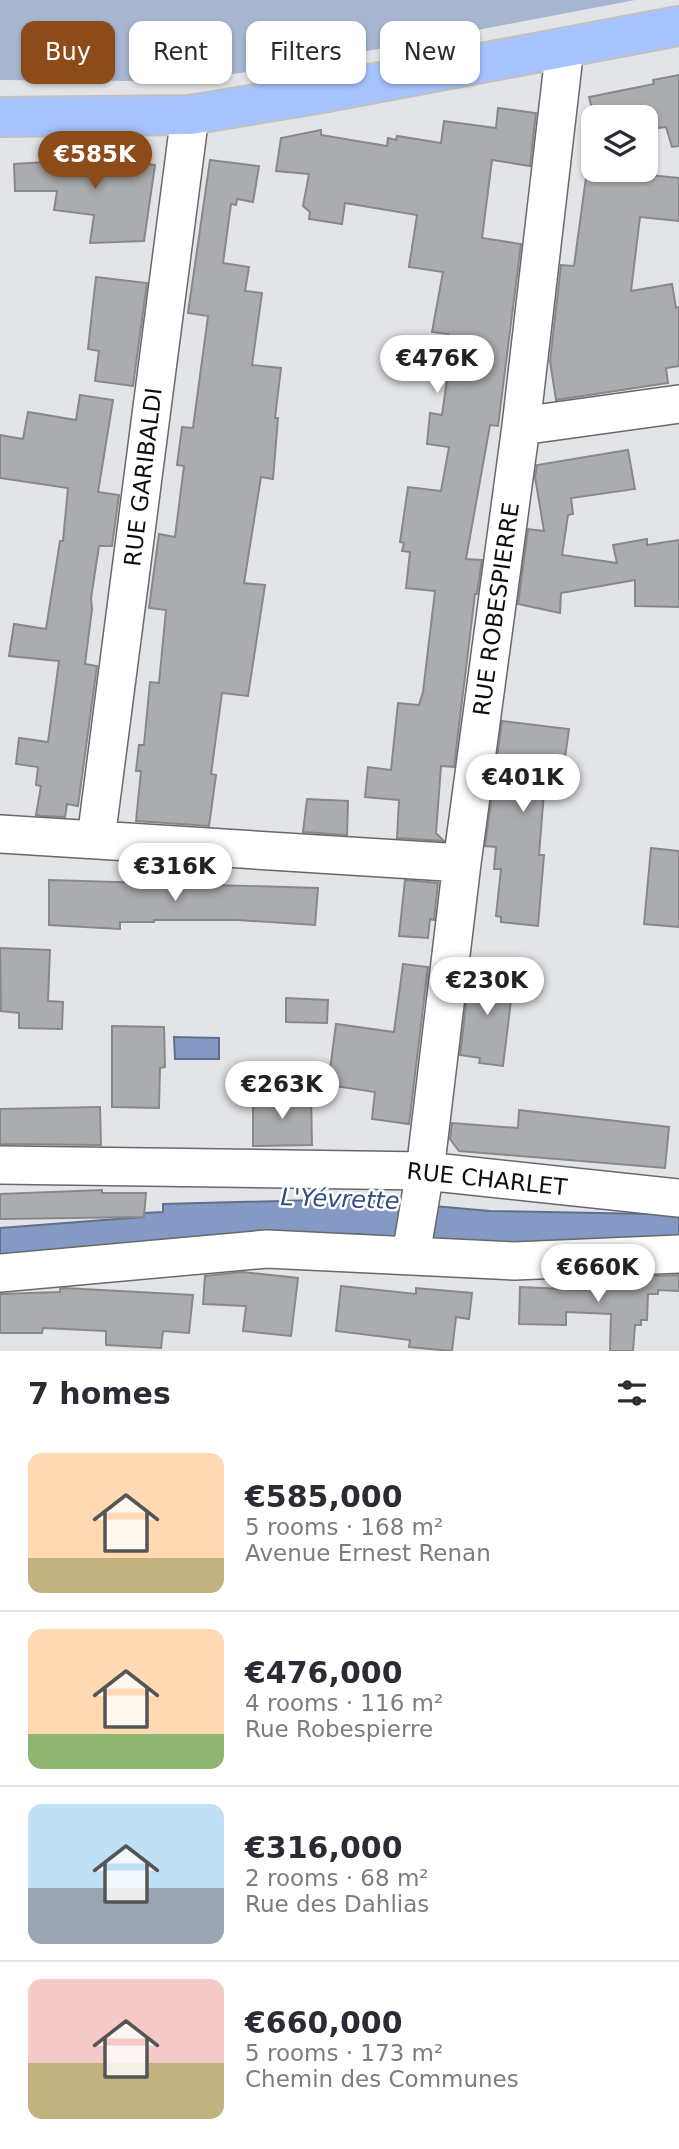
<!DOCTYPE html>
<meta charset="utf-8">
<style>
:root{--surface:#fff;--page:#f7f7f7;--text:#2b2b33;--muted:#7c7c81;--line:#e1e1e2;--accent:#8c4b18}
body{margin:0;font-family:"DejaVu Sans",sans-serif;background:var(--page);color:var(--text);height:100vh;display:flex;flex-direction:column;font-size:26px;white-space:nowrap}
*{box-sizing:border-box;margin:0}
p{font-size:23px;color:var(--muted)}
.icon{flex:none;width:38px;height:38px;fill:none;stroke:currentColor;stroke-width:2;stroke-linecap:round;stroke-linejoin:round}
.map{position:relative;height:1351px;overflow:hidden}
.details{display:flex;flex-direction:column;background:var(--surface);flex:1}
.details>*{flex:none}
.banner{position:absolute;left:21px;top:21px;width:637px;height:63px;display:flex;gap:14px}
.buttons{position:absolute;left:581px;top:105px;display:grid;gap:14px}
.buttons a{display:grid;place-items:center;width:77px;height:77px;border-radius:14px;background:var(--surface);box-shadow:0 2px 5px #0004;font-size:35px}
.price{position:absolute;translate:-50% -60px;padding:0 16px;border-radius:24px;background:#fff;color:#222;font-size:23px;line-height:46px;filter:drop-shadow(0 2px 4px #0008)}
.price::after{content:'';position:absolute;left:50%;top:42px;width:21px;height:16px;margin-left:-10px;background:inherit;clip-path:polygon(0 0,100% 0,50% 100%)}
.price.selected{background:var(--accent);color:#fff}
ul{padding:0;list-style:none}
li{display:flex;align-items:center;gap:21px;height:175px;padding:0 28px}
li+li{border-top:2px solid var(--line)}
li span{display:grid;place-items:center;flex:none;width:196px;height:140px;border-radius:14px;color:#555}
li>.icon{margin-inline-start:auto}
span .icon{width:84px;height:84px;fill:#fffc;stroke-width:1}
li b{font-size:30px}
h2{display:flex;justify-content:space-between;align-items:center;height:84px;padding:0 28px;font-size:30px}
.tag{padding:0 24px;border-radius:14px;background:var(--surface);box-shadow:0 2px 5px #0004;font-size:24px;line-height:63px}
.tag.selected{background:var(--accent);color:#fff}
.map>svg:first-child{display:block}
.green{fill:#a7b5d1}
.water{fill:#8499c3;stroke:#616f8d;stroke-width:2}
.building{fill:#abacaf;stroke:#87888b;stroke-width:2}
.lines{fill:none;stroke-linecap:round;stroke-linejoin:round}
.minor-casing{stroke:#67686b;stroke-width:40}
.major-casing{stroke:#c0c0c1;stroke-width:42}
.minor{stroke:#fff;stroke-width:37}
.major{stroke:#a7c3fd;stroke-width:38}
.labels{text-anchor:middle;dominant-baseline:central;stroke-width:5;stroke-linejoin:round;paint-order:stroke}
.street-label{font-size:23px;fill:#0e0e0f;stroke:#fff}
.water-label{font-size:24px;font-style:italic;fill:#324b83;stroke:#fff}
</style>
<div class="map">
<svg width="679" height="1351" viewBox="0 0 679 1351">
<rect width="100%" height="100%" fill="#e2e4e7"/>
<path class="green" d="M 0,0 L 635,0 L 289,66 L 218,76 L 133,81 L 0,80 Z"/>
<path class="water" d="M 174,1037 L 219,1038 L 219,1059 L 175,1059 Z
M 355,1199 L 490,1211 L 651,1214 L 679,1217 L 679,1242 L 469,1246 L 358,1234 L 292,1236 L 0,1257 L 0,1228 L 143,1217 L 144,1213 L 163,1212 L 163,1204 Z"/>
<path class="building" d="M 679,75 L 679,146 L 672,147 L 666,127 L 651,129 L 648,117 L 594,117 L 589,97 L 654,84 L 653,80 Z
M 498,108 L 536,113 L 530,166 L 492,160 L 482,238 L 521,244 L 498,426 L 490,425 L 466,559 L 482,560 L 477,594 L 475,594 L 454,767 L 441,766 L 436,833 L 444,841 L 397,838 L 399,800 L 365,797 L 368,767 L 391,770 L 398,703 L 419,705 L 423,692 L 435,591 L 406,588 L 410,552 L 402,551 L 404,543 L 400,542 L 408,487 L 441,491 L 449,447 L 427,444 L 430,413 L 442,415 L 449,366 L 443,366 L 448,334 L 432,332 L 443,272 L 409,267 L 417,215 L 345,203 L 342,224 L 309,219 L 310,212 L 303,206 L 309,174 L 276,171 L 281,138 L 321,130 L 321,135 L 387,146 L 388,138 L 396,140 L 397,136 L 441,143 L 444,121 L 496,128 Z
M 114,150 L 113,159 L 155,165 L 144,241 L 90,243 L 94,215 L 54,210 L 57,191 L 15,191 L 14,164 L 46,162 L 47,152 Z
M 210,160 L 259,166 L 253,202 L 237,199 L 236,205 L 231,204 L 223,263 L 249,267 L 245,291 L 262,293 L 252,365 L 281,368 L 275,418 L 278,418 L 273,479 L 261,477 L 244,583 L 265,585 L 248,696 L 222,693 L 211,774 L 216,775 L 209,826 L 136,821 L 141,771 L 136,771 L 139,745 L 144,745 L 150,682 L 159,683 L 166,610 L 149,608 L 159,534 L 175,537 L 184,466 L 177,465 L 182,427 L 193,428 L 208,316 L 188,313 Z
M 587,170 L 628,170 L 628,173 L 679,178 L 679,221 L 640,217 L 631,291 L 672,284 L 676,308 L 679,307 L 679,366 L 666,368 L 668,383 L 556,400 L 550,361 L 561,265 L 574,266 Z
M 96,277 L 147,283 L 133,386 L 95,381 L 99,351 L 88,349 Z
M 80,395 L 113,400 L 98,492 L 119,495 L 112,546 L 99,546 L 91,598 L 92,609 L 85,664 L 97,666 L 78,806 L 67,804 L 65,817 L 41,816 L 36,815 L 41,786 L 36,785 L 38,767 L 16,764 L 19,738 L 48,742 L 59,661 L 9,656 L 14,624 L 46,629 L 60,541 L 63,541 L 68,488 L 0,478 L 0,435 L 23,439 L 28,412 L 76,420 Z
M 628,450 L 635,489 L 571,498 L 573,514 L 568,515 L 562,555 L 617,563 L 613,545 L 647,539 L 647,545 L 679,540 L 679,607 L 635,606 L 635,580 L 561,593 L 560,613 L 518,604 L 528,529 L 544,531 L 535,477 L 537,465 Z
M 502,721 L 569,729 L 560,793 L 544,792 L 539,855 L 544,855 L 538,926 L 501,922 L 501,917 L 496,916 L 501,869 L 494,869 L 496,847 L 485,846 Z
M 307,799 L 348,801 L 347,835 L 303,832 Z
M 651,848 L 679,851 L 679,927 L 644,924 Z
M 49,880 L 318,888 L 315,925 L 237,920 L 154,920 L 154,922 L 120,922 L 120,929 L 49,925 Z
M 405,880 L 438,883 L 434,920 L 430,919 L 428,938 L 399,936 Z
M 0,948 L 50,950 L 48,1001 L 63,1002 L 62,1029 L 19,1028 L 19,1013 L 1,1011 Z
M 403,964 L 428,967 L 409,1124 L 372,1119 L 375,1092 L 328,1085 L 336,1024 L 394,1032 Z
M 470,971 L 514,976 L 503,1066 L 479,1063 L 480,1058 L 460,1055 Z
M 286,998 L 328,1000 L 327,1023 L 286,1022 Z
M 112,1026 L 164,1027 L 165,1067 L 160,1068 L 159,1108 L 112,1107 Z
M 311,1096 L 312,1145 L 253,1146 L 253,1097 Z
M 100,1107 L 101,1145 L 0,1144 L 0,1109 Z
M 519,1110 L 669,1127 L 665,1168 L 459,1151 L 450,1139 L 452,1123 L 518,1128 Z
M 102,1190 L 102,1193 L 146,1193 L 144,1217 L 0,1219 L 0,1194 Z
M 242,1272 L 298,1278 L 291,1336 L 243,1331 L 246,1306 L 203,1304 L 205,1276 Z
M 679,1275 L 679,1291 L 658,1290 L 658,1294 L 648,1294 L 647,1320 L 641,1320 L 641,1325 L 635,1325 L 633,1351 L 610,1351 L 611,1314 L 566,1312 L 566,1325 L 519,1324 L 520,1287 L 586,1290 L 587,1279 Z
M 341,1286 L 416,1294 L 416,1288 L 472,1293 L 469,1319 L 456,1317 L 452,1351 L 409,1347 L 410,1340 L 336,1331 Z
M 64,1288 L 193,1295 L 189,1333 L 163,1331 L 161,1348 L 106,1345 L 106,1331 L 43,1328 L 42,1333 L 0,1333 L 0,1294 L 60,1292 L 60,1289 Z"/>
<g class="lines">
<defs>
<path id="minor" d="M 521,426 L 679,404
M 0,834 L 462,863
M 96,839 L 190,115
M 0,1165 L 425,1171 L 679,1198
M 411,1255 L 425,1171 L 462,863 L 521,426 L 565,47
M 0,1273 L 267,1249 L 515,1261 L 679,1254"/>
<path id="major" d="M 0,117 L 190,115 L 322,93 L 679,26"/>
</defs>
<use href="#minor" class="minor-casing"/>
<use href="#major" class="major-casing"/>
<use href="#minor" class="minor"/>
<use href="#major" class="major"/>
</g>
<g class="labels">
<g class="street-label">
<text transform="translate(143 477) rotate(-83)">RUE GARIBALDI</text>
<text transform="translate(496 609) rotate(-82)">RUE ROBESPIERRE</text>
<text transform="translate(487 1179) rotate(6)">RUE CHARLET</text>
</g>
<g class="water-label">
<text transform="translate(340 1199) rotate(2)">L'Yévrette</text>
</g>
</g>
</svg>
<div class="buttons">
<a><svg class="icon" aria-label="layers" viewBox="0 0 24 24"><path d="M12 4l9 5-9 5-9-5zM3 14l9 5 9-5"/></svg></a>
</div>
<b class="price selected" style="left:95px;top:191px">€585K</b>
<b class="price" style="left:437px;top:395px">€476K</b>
<b class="price" style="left:523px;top:814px">€401K</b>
<b class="price" style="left:175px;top:903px">€316K</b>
<b class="price" style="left:487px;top:1017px">€230K</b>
<b class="price" style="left:282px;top:1121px">€263K</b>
<b class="price" style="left:598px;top:1304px">€660K</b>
<div class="banner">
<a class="tag selected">Buy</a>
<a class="tag">Rent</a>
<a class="tag">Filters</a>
<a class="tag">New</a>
</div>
</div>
<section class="details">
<h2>7 homes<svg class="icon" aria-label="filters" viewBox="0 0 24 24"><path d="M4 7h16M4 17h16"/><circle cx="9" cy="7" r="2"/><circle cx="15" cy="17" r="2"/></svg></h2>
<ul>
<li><span style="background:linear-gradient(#ffd9b3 75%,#c2b280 0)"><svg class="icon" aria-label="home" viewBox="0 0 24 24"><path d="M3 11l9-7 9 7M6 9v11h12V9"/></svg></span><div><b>€585,000</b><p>5 rooms · 168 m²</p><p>Avenue Ernest Renan</p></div></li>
<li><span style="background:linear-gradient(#ffd9b3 75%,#8fb573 0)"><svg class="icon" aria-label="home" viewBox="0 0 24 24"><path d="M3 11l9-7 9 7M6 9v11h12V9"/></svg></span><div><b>€476,000</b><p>4 rooms · 116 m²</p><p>Rue Robespierre</p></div></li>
<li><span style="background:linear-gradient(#bfe0f5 60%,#9aa5b1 0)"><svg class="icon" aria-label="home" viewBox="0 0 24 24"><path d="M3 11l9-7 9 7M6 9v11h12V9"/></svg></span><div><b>€316,000</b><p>2 rooms · 68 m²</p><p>Rue des Dahlias</p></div></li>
<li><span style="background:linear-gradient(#f6c9c9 60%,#c2b280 0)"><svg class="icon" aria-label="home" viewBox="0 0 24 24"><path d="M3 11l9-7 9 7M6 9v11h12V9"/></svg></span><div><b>€660,000</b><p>5 rooms · 173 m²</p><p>Chemin des Communes</p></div></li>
</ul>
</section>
